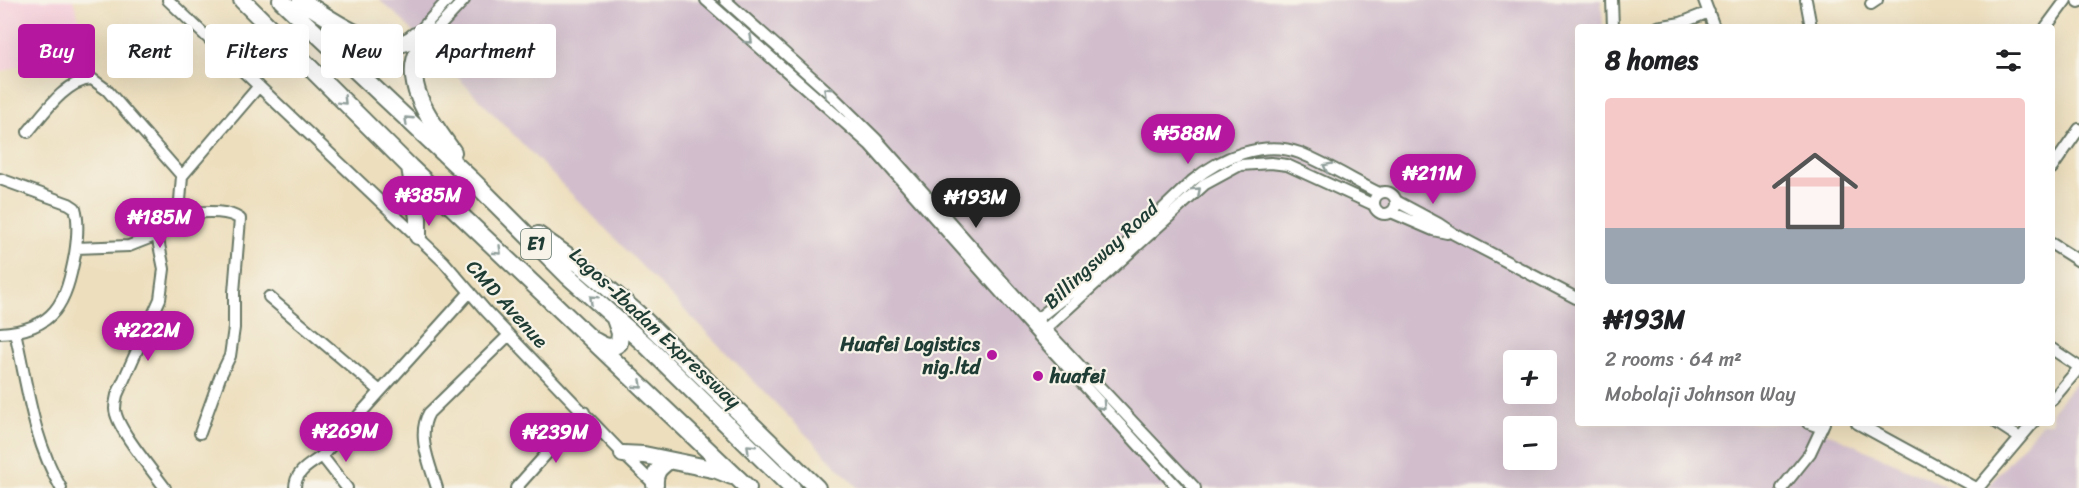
<!DOCTYPE html>
<meta charset="utf-8">
<style>
:root{--surface:#fff;--page:#f2f2f2;--text:#202124;--muted:#757577;--accent:#b5179e}
body{margin:0;font-family:Sriracha,sans-serif;background:var(--page);color:var(--text);height:100vh;display:flex;flex-direction:column;font-size:22px;white-space:nowrap}
*{box-sizing:border-box;margin:0}
p{font-size:20px;color:var(--muted)}
.icon{flex:none;width:33px;height:33px;fill:none;stroke:currentColor;stroke-width:2;stroke-linecap:round;stroke-linejoin:round}
.map{position:relative;flex:1;overflow:hidden}
.drawer{position:absolute;left:1575px;top:24px;width:480px;height:402px;display:flex;flex-direction:column;background:var(--surface);border-radius:6px;box-shadow:0 6px 24px #0002}
.drawer>*{flex:none}
.banner{position:absolute;left:18px;top:24px;width:570px;height:54px;display:flex;gap:12px}
.fabs{position:absolute;left:1503px;top:350px;display:grid;gap:12px}
.fabs a{display:grid;place-items:center;width:54px;height:54px;border-radius:6px;background:var(--surface);box-shadow:0 6px 24px #0002;font-size:30px}
.price{position:absolute;translate:-50% -51px;padding:0 14px;border-radius:21px;background:var(--accent);color:#fff;font-size:20px;line-height:39px;filter:drop-shadow(0 2px 3px #0008)}
.price::after{content:'';position:absolute;left:50%;top:36px;width:18px;height:14px;margin-left:-9px;background:inherit;clip-path:polygon(0 0,100% 0,50% 100%)}
.price.active{background:#222;color:#fff}
ul{padding:0;list-style:none}
li{display:grid;align-content:center;gap:12px;height:318px;padding:0 30px}
li span{display:grid;place-items:center;height:186px;border-radius:6px;color:#555}
li>.icon{margin-inline-start:auto}
span .icon{width:108px;height:108px;fill:#fffc;stroke-width:1}
li b{font-size:26px}
h2{display:flex;justify-content:space-between;align-items:center;height:72px;padding:0 30px;font-size:26px}
.chip{padding:0 21px;border-radius:6px;background:var(--surface);box-shadow:0 6px 24px #0002;font-size:21px;line-height:54px}
.chip.active{background:var(--accent);color:#fff}
.map>svg:first-child{display:block}
.built{fill:#f5cfdb}
.industrial{fill:#d1bdcc;fill-rule:evenodd}
.lines{fill:none;stroke-linecap:round;stroke-linejoin:round}
.minor-casing{stroke:#677664;stroke-width:14}
.highway-casing{stroke:#677664;stroke-width:20}
.minor{stroke:#fff;stroke-width:10}
.highway{stroke:#fff;stroke-width:16}
.oneway{stroke:#8f9e9a}
.poi-dot{fill:#b5179e;stroke:#f7f3e8;stroke-width:2}
.labels{text-anchor:middle;dominant-baseline:central;stroke-width:4.5;stroke-linejoin:round;paint-order:stroke}
.shield{fill:#f7f3e8;stroke:#60746a;stroke-width:1.5}
.shield-label{font-size:18px;font-weight:bold;fill:#1f3d34}
.street-label{font-size:20px;fill:#1f3d34;stroke:#f7f3e8}
.poi-label{font-size:20px;font-weight:bold;fill:#1f3d34;stroke:#f7f3e8;text-anchor:end}
</style>
<div class="map">
<svg width="2079" height="488" viewBox="0 0 2079 488">
<rect width="100%" height="100%" fill="#f7f3e8"/>
<filter id="ink" filterUnits="userSpaceOnUse"><feTurbulence type="fractalNoise" baseFrequency=".0167" numOctaves="2"/><feDisplacementMap in="SourceGraphic" scale="12" xChannelSelector="R" yChannelSelector="G"/><feConvolveMatrix kernelMatrix="1 2 1 2 8 2 1 2 1" color-interpolation-filters="sRGB"/></filter>
<filter id="wash" filterUnits="userSpaceOnUse"><feTurbulence type="fractalNoise" baseFrequency=".008" numOctaves="4" result="noise"/><feDisplacementMap in="SourceGraphic" scale="24" xChannelSelector="R" yChannelSelector="G"/><feGaussianBlur stdDeviation="1.35" result="paint"/><feColorMatrix in="noise" values="0 0 0 0 0 0 0 0 0 0 0 0 0 0 0 0 0 1.4 0 .05"/><feComposite in="paint" operator="in"/></filter>
<g filter="url(#wash)">
<rect width="100%" height="100%" fill="#eddfbe"/>
<path class="built" d="M 0,0 L 73,0 L 86,39 L 0,73 Z"/>
<path class="industrial" d="M 379,0 L 1601,0 L 1603,27 L 1578,27 L 1578,423 L 1811,423 L 1810,425 L 1950,488 L 858,488 L 397,15 ZM 1514,360 L 1546,360 L 1546,393 L 1514,393 ZM 1514,426 L 1546,426 L 1546,459 L 1514,459 Z
M 2079,379 L 2079,488 L 1987,488 L 2042,423 L 2052,423 L 2052,411 Z"/>
</g>
<g filter="url(#ink)">
<g class="lines">
<defs>
<path id="minor" d="M 168,0 L 444,262 L 486,311 L 623,454 L 656,486
M 706,0 L 870,145 L 1039,336 L 1178,488
M 725,0 L 828,92 L 876,139 L 1046,330 L 1195,488
M 1612,0 L 1613,27
M 1704,0 L 1714,27
M 1806,0 L 1811,27
M 2077,0 L 2079,2
M 1871,4 L 1877,0
M 1657,27 L 1681,23 L 1709,12
M 2046,27 L 2066,0
M 415,36 L 448,0
M 421,46 L 464,0
M 28,132 C 44,113 66,80 92,79 L 107,90 L 182,176
M 2052,168 L 2079,129
M 182,176 L 259,86
M 0,179 L 69,204 L 75,208 C 79,221 77,241 75,254 C 66,303 55,330 0,333
M1374 203a11 11 0 1 1 22 0a11 11 0 1 1-22 0Z
M 1396,201 L 1439,224 L 1454,234 L 1578,299
M 1391,212 L 1433,230 L 1447,233
M 179,213 C 198,213 225,208 240,219 L 234,292 L 234,328 L 230,356 L 220,377 L 200,433
M 157,235 L 164,269 L 160,299 L 117,395 C 116,399 115,404 115,409 C 116,428 153,471 165,488
M 2052,244 L 2079,261
M 76,248 L 129,246 L 157,235 L 179,213 L 182,176
M 269,297 L 379,390
M 1032,323 L 1099,270 L 1192,181 C 1220,158 1263,139 1300,153 C 1327,164 1353,180 1379,193
M 15,332 C 28,388 32,437 61,488
M 1041,333 L 1205,184 L 1240,165 L 1271,163 L 1287,165 L 1374,205
M 2052,349 L 2079,367
M 2052,400 L 2079,368
M 1808,423 L 1822,428
M 1857,423 L 1976,488
M 1997,423 L 2020,438
M 322,456 L 347,488
M 295,488 C 295,471 310,465 322,456 L 470,292
M 437,488 C 430,465 416,435 429,413 L 509,335
M 516,488 L 584,412
M 1782,488 L 1810,453 L 1824,423
M 1978,488 L 2033,423"/>
<path id="highway" d="M 242,0 L 410,167 L 748,488
M 281,0 L 472,180 L 568,276 L 647,346 L 792,488
M 301,0 C 325,16 390,63 415,36
M 421,46 C 399,82 432,123 453,152
M 410,167 L 418,218 L 418,236
M 538,235 L 582,266 L 636,312 L 817,488
M 595,341 C 603,346 611,350 619,343 L 620,333 L 615,319
M 623,454 L 644,455 L 717,470 L 732,476
M 655,485 C 654,472 659,468 668,461"/>
</defs>
<use href="#minor" class="minor-casing"/>
<use href="#highway" class="highway-casing"/>
<use href="#minor" class="minor"/>
<use href="#highway" class="highway"/>
</g>
<defs><path id="oneway-chevron" d="M-2-3.5L2.5 0L-2 3.5" fill="none" stroke-width="1.6" stroke-linecap="round" stroke-linejoin="round" transform="scale(1.5)"/></defs>
<g class="oneway">
<use href="#oneway-chevron" transform="translate(749 40) rotate(42)"/>
<use href="#oneway-chevron" transform="translate(827 91) rotate(-137)"/>
<use href="#oneway-chevron" transform="translate(343 101) rotate(45)"/>
<use href="#oneway-chevron" transform="translate(408 120) rotate(-137)"/>
<use href="#oneway-chevron" transform="translate(1327 167) rotate(-153)"/>
<use href="#oneway-chevron" transform="translate(1197 191) rotate(-42)"/>
<use href="#oneway-chevron" transform="translate(498 251) rotate(44)"/>
<use href="#oneway-chevron" transform="translate(593 299) rotate(-137)"/>
<use href="#oneway-chevron" transform="translate(639 385) rotate(43)"/>
<use href="#oneway-chevron" transform="translate(1102 406) rotate(48)"/>
<use href="#oneway-chevron" transform="translate(750 448) rotate(-136)"/>
</g>
</g>
<g class="poi-dot">
<circle cx="992" cy="355" r="6"/>
<circle cx="1038" cy="376" r="6"/>
</g>
<g class="labels">
<rect class="shield" x="521" y="229" width="30" height="30" rx="4.5"/>
<g class="shield-label">
<text x="536" y="244">E1</text>
</g>
<g class="street-label">
<text transform="translate(1101 255) rotate(-43)">Billingsway Road</text>
<text transform="translate(507 304) rotate(48)">CMD Avenue</text>
<text transform="translate(655 328) rotate(43)">Lagos-Ibadan Expressway</text>
</g>
<g class="poi-label">
<text x="980" y="344">Huafei Logistics<tspan x="980" dy="23">nig.ltd</tspan></text>
<text x="1050" y="376" text-anchor="start">huafei</text>
</g>
</g>
</svg>
<div class="fabs">
<a>+</a>
<a>−</a>
</div>
<b class="price" style="left:1188px;top:165px">₦588M</b>
<b class="price" style="left:1433px;top:205px">₦211M</b>
<b class="price" style="left:429px;top:227px">₦385M</b>
<b class="price active" style="left:976px;top:229px">₦193M</b>
<b class="price" style="left:160px;top:249px">₦185M</b>
<b class="price" style="left:148px;top:362px">₦222M</b>
<b class="price" style="left:346px;top:463px">₦269M</b>
<b class="price" style="left:556px;top:464px">₦239M</b>
<div class="banner">
<a class="chip active">Buy</a>
<a class="chip">Rent</a>
<a class="chip">Filters</a>
<a class="chip">New</a>
<a class="chip">Apartment</a>
</div>
<section class="drawer">
<h2>8 homes<svg class="icon" aria-label="filters" viewBox="0 0 24 24"><path d="M4 7h16M4 17h16"/><circle cx="9" cy="7" r="2"/><circle cx="15" cy="17" r="2"/></svg></h2>
<ul>
<li><span style="background:linear-gradient(#f6c9c9 70%,#9aa5b1 0)"><svg class="icon" aria-label="home" viewBox="0 0 24 24"><path d="M3 11l9-7 9 7M6 9v11h12V9"/></svg></span><div><b>₦193M</b><p>2 rooms · 64 m²</p><p>Mobolaji Johnson Way</p></div></li>
</ul>
</section>
</div>
